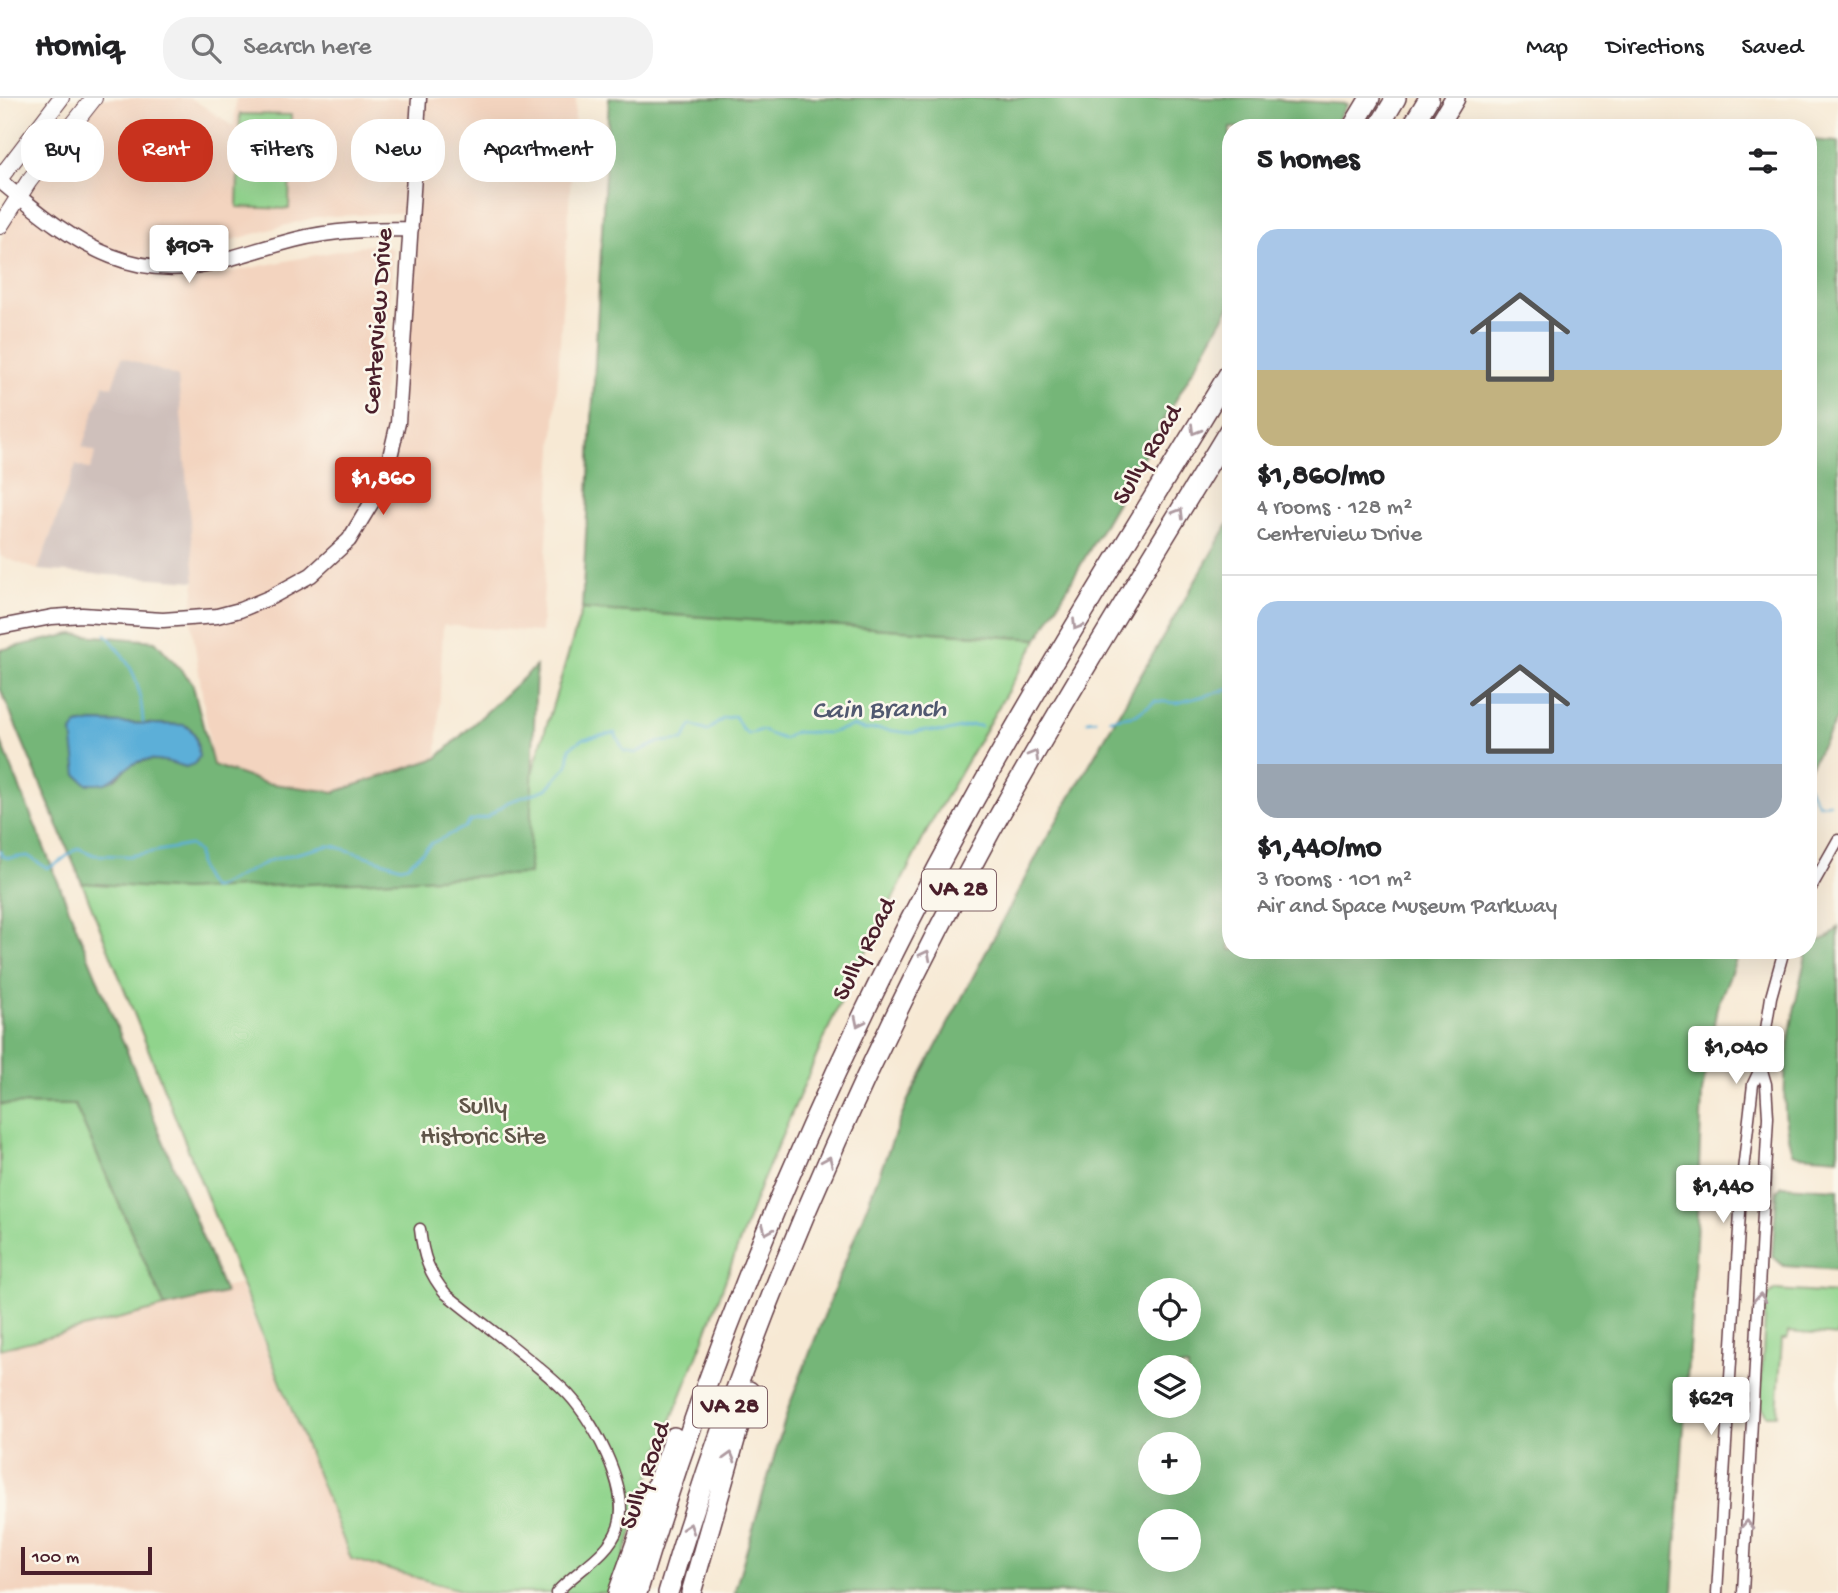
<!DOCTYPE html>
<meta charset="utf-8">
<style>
:root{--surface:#fff;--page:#f2f2f2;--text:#202124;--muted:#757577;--line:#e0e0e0;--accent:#c8321e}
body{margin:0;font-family:"Gochi Hand",sans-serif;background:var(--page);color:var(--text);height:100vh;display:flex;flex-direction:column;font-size:26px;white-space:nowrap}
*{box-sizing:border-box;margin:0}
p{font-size:23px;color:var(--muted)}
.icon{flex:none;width:38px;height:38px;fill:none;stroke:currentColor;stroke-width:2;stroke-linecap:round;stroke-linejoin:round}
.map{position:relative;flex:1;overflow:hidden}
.panel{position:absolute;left:1222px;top:21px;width:595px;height:840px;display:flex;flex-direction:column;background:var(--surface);border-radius:28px;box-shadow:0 7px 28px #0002}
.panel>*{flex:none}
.guide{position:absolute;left:21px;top:21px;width:665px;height:63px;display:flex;gap:14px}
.controls{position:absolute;left:1138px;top:1180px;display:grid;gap:14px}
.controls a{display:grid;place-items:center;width:63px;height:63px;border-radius:50%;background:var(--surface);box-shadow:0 7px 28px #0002;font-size:35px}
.scale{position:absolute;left:21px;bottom:18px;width:131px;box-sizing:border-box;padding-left:7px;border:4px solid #4a1f2b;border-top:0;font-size:19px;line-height:24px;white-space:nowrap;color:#4a1f2b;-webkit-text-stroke:5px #fbf7ec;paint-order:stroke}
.price{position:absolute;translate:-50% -60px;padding:0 16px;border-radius:7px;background:#fff;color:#222;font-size:23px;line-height:46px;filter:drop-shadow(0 2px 4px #0008)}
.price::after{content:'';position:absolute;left:50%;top:42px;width:21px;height:16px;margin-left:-10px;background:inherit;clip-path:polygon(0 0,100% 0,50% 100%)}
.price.active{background:var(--accent);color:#fff}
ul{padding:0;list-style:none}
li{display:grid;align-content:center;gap:14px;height:371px;padding:0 35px}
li+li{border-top:2px solid var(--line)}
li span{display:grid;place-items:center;height:217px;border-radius:21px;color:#555}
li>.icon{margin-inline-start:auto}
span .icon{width:126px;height:126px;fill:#fffc;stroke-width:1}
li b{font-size:30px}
h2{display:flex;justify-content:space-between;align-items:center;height:84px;padding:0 35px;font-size:30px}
.pill{padding:0 24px;border-radius:28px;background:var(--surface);box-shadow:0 7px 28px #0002;font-size:24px;line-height:63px}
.pill.active{background:var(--accent);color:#fff}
header{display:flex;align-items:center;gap:42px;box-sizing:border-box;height:98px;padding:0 35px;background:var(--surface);border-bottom:2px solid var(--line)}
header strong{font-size:33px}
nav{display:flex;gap:38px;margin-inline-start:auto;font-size:24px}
.search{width:490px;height:63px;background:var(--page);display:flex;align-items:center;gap:18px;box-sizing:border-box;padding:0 24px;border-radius:28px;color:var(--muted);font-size:26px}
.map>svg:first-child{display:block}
.built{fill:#f3d4bf;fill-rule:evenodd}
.industrial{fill:#cfc0bb}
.green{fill:#90d48c;stroke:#6d7a5c;stroke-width:2}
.forest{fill:#74b678;stroke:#5f6a52;stroke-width:2;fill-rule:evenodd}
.water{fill:#5cafd8;stroke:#536782;stroke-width:2}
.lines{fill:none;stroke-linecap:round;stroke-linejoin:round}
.stream{stroke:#5cafd8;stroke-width:2.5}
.street-casing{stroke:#643d44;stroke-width:13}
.secondary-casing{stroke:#643d44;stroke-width:17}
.primary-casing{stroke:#643d44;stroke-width:18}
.highway-casing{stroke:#643d44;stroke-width:22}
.street{stroke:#fff;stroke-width:10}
.secondary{stroke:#fff;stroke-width:14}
.primary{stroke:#fff;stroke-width:16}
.highway{stroke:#fff;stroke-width:19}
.oneway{stroke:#ae9aa0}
.labels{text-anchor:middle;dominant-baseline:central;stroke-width:5;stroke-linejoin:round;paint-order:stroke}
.shield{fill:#fbf7ec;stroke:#7f6065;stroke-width:2}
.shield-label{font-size:24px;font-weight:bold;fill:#4a1f2b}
.street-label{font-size:26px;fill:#4a1f2b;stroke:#fbf7ec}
.park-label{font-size:26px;fill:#5f5548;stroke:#fbf7ec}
.water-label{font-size:28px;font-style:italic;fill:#515970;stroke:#fbf7ec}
</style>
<header>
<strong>Homiq</strong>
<div class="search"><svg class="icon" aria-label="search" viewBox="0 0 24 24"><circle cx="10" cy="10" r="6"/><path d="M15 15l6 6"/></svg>Search here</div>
<nav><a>Map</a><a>Directions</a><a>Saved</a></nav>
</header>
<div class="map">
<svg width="1838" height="1495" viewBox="0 0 1838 1495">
<rect width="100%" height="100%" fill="#fbf7ec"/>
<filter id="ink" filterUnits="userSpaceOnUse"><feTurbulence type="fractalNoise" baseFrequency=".0143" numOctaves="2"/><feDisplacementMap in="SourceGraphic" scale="14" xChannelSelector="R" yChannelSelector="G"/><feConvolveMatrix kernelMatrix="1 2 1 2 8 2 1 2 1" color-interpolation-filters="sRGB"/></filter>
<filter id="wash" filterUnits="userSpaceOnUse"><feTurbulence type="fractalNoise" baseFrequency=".00686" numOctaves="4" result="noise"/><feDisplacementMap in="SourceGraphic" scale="28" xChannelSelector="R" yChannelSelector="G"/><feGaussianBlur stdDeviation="1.57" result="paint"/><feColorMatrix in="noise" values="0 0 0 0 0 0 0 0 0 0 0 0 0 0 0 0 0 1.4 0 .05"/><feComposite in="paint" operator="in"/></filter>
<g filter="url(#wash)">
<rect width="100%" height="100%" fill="#f7e9d4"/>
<path class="built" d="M 95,0 L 191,0 L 234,29 L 236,0 L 576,0 L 541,534 L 443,527 L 437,660 L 335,694 L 265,685 L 213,667 L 191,522 L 195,483 L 112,289 L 104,286 L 83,349 L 96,354 L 90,372 L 76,368 L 38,472 L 0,458 L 0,146 L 19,99 ZM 412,114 L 398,315 L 382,316 L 393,151 L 378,145 L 210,178 L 229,143 L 316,119 Z
M 239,1186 L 351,1461 L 461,1495 L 0,1495 L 0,1247 Z"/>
<path class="industrial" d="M 122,259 L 178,279 L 195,483 L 38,472 L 76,367 L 90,372 L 96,354 L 82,349 L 104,286 L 112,289 Z"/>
<path class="green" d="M 240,16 L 291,17 L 289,111 L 237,109 Z
M 582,511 L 1038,541 L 932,723 L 837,911 L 761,1086 L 703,1243 L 658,1355 L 612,1495 L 470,1495 L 351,1461 L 71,757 L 530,682 Z
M 0,1006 L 75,1007 L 165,1209 L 0,1251 Z
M 1775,1192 L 1838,1196 L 1838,1238 L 1788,1234 L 1787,1241 L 1782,1241 L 1777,1317 L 1767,1317 L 1760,1308 L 1766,1200 Z"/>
<path class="forest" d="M 609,0 L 1252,0 L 1347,6 L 1333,30 L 1230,30 L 1230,208 L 1038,541 L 582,511 Z
M 1808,42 L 1838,44 L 1838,619 L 1808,672 Z
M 1230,423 L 1230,852 L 1740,852 L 1717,909 L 1702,995 L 1696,1143 L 1673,1495 L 734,1495 L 789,1308 L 908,1002 L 1040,752 ZM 1150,1192 L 1188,1192 L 1188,1230 L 1150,1230 ZM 1150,1269 L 1188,1269 L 1188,1307 L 1150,1307 ZM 1150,1346 L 1188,1346 L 1188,1384 L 1150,1384 ZM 1150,1423 L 1188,1423 L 1188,1461 L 1150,1461 Z
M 72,536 L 155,543 L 192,584 L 213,667 L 265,685 L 335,694 L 437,660 L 536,568 L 529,776 L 183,792 L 82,785 L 0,590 L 0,552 ZM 93,624 L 184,627 C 199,633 198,648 197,663 L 186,669 C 168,662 146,657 128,669 C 124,672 120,677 115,681 L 77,627 Z
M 0,641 L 225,1195 L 165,1209 L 75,1007 L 0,1006 Z
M 1838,829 L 1838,1060 L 1798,1057 L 1792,1055 C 1773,992 1794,910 1808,849 C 1818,838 1827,847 1838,829 Z
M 1782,1088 L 1838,1091 L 1838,1172 L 1784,1168 L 1772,1158 L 1777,1093 Z"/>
<path class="water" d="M 93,624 L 184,627 C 197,633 197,645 199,659 L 194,666 L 186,669 C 168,663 144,656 127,670 C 110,683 112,687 87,686 L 77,677 L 72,634 L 77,627 Z"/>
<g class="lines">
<path class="stream" d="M 106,536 C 133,568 140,582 143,624
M 1110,621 L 1136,617 L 1155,603 L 1177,605 L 1230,591
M 1087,623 L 1096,622
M 1808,688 L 1818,706 L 1829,705
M 0,753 L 2,758 L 9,760 L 28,758 L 47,770 C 58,768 67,756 78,750 L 94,757 L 130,758 L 190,747 L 198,754 C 198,770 201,777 211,790 L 215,790 L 271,762 L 327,748 L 334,748 L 401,769 L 408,767 L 432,745 L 465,729 L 470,723 L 487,719 L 508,704 L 547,691 L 568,667 L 570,650 L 582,641 L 615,635 L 624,653 L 635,655 L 660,644 L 683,642 L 692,627 L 707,633 L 723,621 L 735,618 L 742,631 L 748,636 L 762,632 L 771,637 L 784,641 L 794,634 L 829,635 L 853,628 L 865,632 L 879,631 L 910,635 L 926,632 L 944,634 L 972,627 L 981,628"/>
</g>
</g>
<g filter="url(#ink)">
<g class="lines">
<defs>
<path id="street" d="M 1808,795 L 1838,742
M 420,1131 C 423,1158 429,1176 446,1196 C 485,1228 527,1257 563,1291 C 591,1317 632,1391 618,1430 C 608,1458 575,1473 556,1495
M 1717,1495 L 1742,1081 L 1753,986 L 1761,969
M 1743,1495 L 1768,1019 L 1766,986 L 1761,969 L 1762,957 L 1771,899 L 1784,852"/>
<path id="secondary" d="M 0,83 C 34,111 70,142 111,158 C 180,185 227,159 294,142 C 332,132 372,131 411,131
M 0,529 L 52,519 L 82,517 L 163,522 L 217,518 L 240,512 L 271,499 L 311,477 L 349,442 L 384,384 L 398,325 L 419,0"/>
<path id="primary" d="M 0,80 L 61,0
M 0,128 L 29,83 L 94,0"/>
<path id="highway" d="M 1352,30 L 1370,0
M 1378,30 L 1396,0
M 1411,30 L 1429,0
M 1437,30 L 1455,0
M 618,1495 L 674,1339
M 637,1495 C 719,1224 831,963 967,715 C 1049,565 1142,420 1230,274
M 668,1495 C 747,1231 858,976 990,734 C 1066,597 1149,465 1230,331
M 691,1495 L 749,1293"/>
</defs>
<use href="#street" class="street-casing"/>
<use href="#secondary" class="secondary-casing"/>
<use href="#primary" class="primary-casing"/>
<use href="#highway" class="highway-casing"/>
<use href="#street" class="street"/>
<use href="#secondary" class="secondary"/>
<use href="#primary" class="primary"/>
<use href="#highway" class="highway"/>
</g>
<defs><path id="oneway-chevron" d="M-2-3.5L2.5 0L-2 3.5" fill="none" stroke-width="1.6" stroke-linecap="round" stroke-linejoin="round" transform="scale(1.75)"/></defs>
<g class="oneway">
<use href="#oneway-chevron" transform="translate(1195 332) rotate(121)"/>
<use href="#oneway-chevron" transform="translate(1179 415) rotate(-59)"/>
<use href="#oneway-chevron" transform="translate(1077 527) rotate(121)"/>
<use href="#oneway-chevron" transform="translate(1034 657) rotate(-60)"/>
<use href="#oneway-chevron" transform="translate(926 857) rotate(-63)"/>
<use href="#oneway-chevron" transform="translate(859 924) rotate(116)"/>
<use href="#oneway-chevron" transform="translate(828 1063) rotate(-66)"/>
<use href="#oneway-chevron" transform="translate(767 1132) rotate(113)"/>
<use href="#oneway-chevron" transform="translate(1760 1200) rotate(-87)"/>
<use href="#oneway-chevron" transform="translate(730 1359) rotate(-74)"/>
<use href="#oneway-chevron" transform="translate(1747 1427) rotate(-87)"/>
<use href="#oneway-chevron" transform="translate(689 1430) rotate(-72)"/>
</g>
</g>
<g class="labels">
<g class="shield">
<rect x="922" y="771.5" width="74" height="41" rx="5"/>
<rect x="693" y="1288.5" width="74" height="41" rx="5"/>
</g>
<g class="shield-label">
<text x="959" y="792">VA 28</text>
<text x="730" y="1309">VA 28</text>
</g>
<g class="street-label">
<text transform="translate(380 223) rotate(-86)">Centerview Drive</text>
<text transform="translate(1149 358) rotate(-59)">Sully Road</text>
<text transform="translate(866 852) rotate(-63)">Sully Road</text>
<text transform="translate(647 1378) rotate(-71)">Sully Road</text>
</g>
<g class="park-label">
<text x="483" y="1010">Sully<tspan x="483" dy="30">Historic Site</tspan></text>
</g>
<g class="water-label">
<text transform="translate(879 613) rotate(-1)">Cain Branch</text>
</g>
</g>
</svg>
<div class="controls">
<a><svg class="icon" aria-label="locate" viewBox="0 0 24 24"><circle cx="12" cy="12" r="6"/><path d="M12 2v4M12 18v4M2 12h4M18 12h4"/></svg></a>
<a><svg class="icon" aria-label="layers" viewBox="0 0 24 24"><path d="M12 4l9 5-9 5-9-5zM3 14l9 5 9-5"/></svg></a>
<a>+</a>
<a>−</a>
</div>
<div class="scale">100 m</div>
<b class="price" style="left:189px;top:187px">$907</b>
<b class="price active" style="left:383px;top:419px">$1,860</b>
<b class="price" style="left:1736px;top:988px">$1,040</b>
<b class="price" style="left:1723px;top:1127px">$1,440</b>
<b class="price" style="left:1711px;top:1339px">$629</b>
<div class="guide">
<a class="pill">Buy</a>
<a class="pill active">Rent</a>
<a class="pill">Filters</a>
<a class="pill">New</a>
<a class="pill">Apartment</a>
</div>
<section class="panel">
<h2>5 homes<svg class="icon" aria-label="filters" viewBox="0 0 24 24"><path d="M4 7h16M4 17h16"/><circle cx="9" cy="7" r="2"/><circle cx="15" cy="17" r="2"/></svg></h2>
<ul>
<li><span style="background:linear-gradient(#a9c7e8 65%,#c2b280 0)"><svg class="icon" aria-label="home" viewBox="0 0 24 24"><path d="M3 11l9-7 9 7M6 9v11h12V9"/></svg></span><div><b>$1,860/mo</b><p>4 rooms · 128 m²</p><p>Centerview Drive</p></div></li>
<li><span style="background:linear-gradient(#a9c7e8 75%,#9aa5b1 0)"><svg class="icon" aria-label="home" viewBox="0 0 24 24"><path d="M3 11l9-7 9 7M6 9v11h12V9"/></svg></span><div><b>$1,440/mo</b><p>3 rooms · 101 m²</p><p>Air and Space Museum Parkway</p></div></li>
</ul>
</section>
</div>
